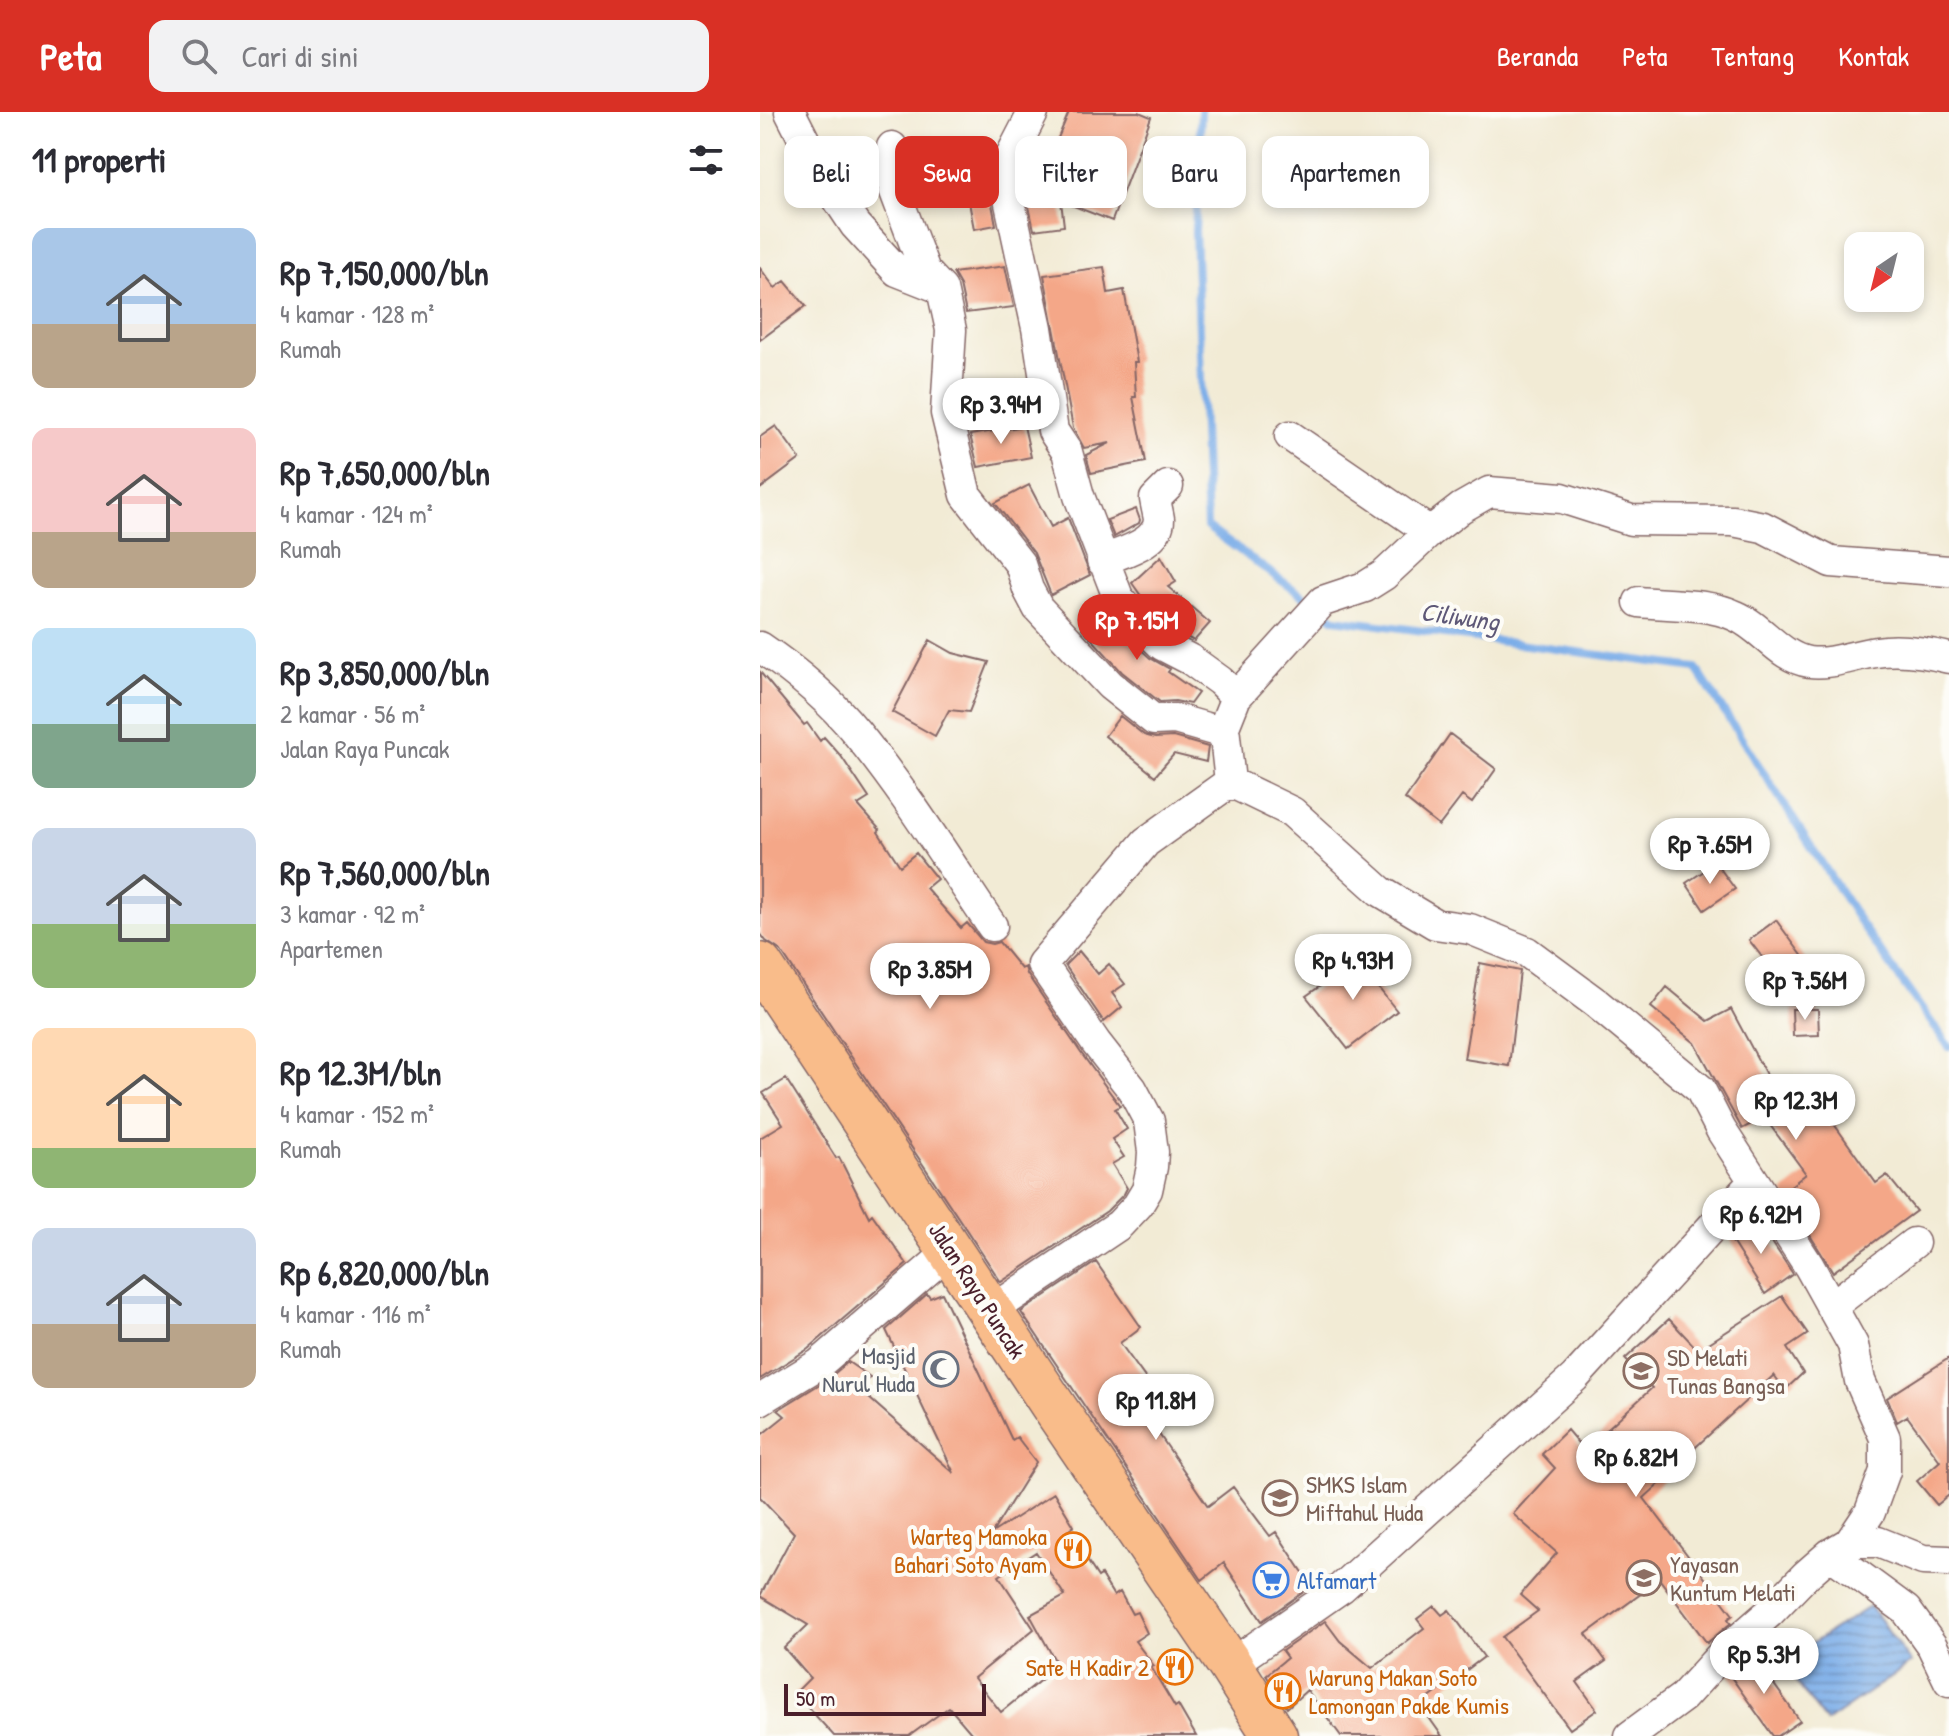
<!DOCTYPE html>
<html lang="id">
<meta charset="utf-8">
<style>
:root{--surface:#fff;--page:#f2f2f3;--text:#2b2b33;--muted:#7c7c81;--accent:#d93025}
body{margin:0;font-family:"Patrick Hand",sans-serif;background:var(--page);color:var(--text);height:100vh;display:flex;flex-direction:column;font-size:30px;white-space:nowrap}
*{box-sizing:border-box;margin:0}
p{font-size:26px;color:var(--muted)}
.icon{flex:none;width:44px;height:44px;fill:none;stroke:currentColor;stroke-width:2;stroke-linecap:round;stroke-linejoin:round}
.map{position:relative;flex:1;overflow:hidden}
.panel{display:flex;flex-direction:column;background:var(--surface);width:760px}
.panel>*{flex:none}
.top-card{position:absolute;left:24px;top:24px;width:760px;height:72px;display:flex;gap:16px}
.needle{width:52px;rotate:215deg}
.controls{position:absolute;left:1084px;top:120px;display:grid;gap:16px}
.controls a{display:grid;place-items:center;width:80px;height:80px;border-radius:16px;background:var(--surface);box-shadow:0 4px 12px #0003;font-size:40px}
.scale{position:absolute;left:24px;bottom:20px;width:202px;box-sizing:border-box;padding-left:8px;border:4px solid #4a1f2b;border-top:0;font-size:22px;line-height:28px;white-space:nowrap;color:#4a1f2b;-webkit-text-stroke:6px #fdfcf7;paint-order:stroke}
.price{position:absolute;translate:-50% -68px;padding:0 18px;border-radius:28px;background:#fff;color:#222;font-size:26px;line-height:52px;filter:drop-shadow(0 2px 4px #0008)}
.price::after{content:'';position:absolute;left:50%;top:48px;width:24px;height:18px;margin-left:-12px;background:inherit;clip-path:polygon(0 0,100% 0,50% 100%)}
.price.selected{background:var(--accent);color:#fff}
ul{padding:0;list-style:none}
li{display:flex;align-items:center;gap:24px;height:200px;padding:0 32px}
li span{display:grid;place-items:center;flex:none;width:224px;height:160px;border-radius:16px;color:#555}
li>.icon{margin-inline-start:auto}
span .icon{width:96px;height:96px;fill:#fffc;stroke-width:1}
li b{font-size:34px}
h2{display:flex;justify-content:space-between;align-items:center;height:96px;padding:0 32px;font-size:34px}
.chip{padding:0 28px;border-radius:16px;background:var(--surface);box-shadow:0 4px 12px #0003;font-size:28px;line-height:72px}
.chip.selected{background:var(--accent);color:#fff}
header{display:flex;align-items:center;gap:48px;box-sizing:border-box;height:112px;padding:0 40px;background:var(--accent);color:#fff}
header strong{font-size:38px}
nav{display:flex;gap:44px;margin-inline-start:auto;font-size:28px}
.search{width:560px;height:72px;background:var(--page);display:flex;align-items:center;gap:20px;box-sizing:border-box;padding:0 28px;border-radius:16px;color:var(--muted);font-size:30px}
main{display:flex;flex:1;min-height:0}
.map>svg:first-child{display:block}
.water{fill:url(#water-rules);stroke:#63668a;stroke-width:2}
.lines{fill:none;stroke-linecap:round;stroke-linejoin:round}
.stream{stroke:#7cade8;stroke-width:8}
.building{fill:#f4a788;fill-rule:evenodd}
.minor-casing{stroke:#856666;stroke-width:33}
.highway-casing{stroke:#856666;stroke-width:47}
.minor{stroke:#fff;stroke-width:30}
.highway{stroke:#f9bc8a;stroke-width:44}
.labels{text-anchor:middle;dominant-baseline:central;stroke-width:8;stroke-linejoin:round;paint-order:stroke}
.street-label{font-size:24px;fill:#4a1f2b;stroke:#fdfcf7}
.worship-label{font-size:24px;fill:#5b616d;stroke:#fdfcf7;text-anchor:end}
.education-label{font-size:24px;fill:#785e54;stroke:#fdfcf7;text-anchor:start}
.food-label{font-size:24px;fill:#c56008;stroke:#fdfcf7;text-anchor:end}
.shop-label{font-size:24px;fill:#366cbe;stroke:#fdfcf7;text-anchor:start}
.water-label{font-size:26px;font-style:italic;fill:#5e5877;stroke:#fdfcf7}
</style>
<header>
<strong>Peta</strong>
<div class="search"><svg class="icon" aria-label="search" viewBox="0 0 24 24"><circle cx="10" cy="10" r="6"/><path d="M15 15l6 6"/></svg>Cari di sini</div>
<nav><a>Beranda</a><a>Peta</a><a>Tentang</a><a>Kontak</a></nav>
</header>
<main>
<section class="panel">
<h2>11 properti<svg class="icon" aria-label="filters" viewBox="0 0 24 24"><path d="M4 7h16M4 17h16"/><circle cx="9" cy="7" r="2"/><circle cx="15" cy="17" r="2"/></svg></h2>
<ul>
<li><span style="background:linear-gradient(#a9c7e8 60%,#b9a48a 0)"><svg class="icon" aria-label="home" viewBox="0 0 24 24"><path d="M3 11l9-7 9 7M6 9v11h12V9"/></svg></span><div><b>Rp 7,150,000/bln</b><p>4 kamar · 128 m²</p><p>Rumah</p></div></li>
<li><span style="background:linear-gradient(#f6c9c9 65%,#b9a48a 0)"><svg class="icon" aria-label="home" viewBox="0 0 24 24"><path d="M3 11l9-7 9 7M6 9v11h12V9"/></svg></span><div><b>Rp 7,650,000/bln</b><p>4 kamar · 124 m²</p><p>Rumah</p></div></li>
<li><span style="background:linear-gradient(#bfe0f5 60%,#7fa58c 0)"><svg class="icon" aria-label="home" viewBox="0 0 24 24"><path d="M3 11l9-7 9 7M6 9v11h12V9"/></svg></span><div><b>Rp 3,850,000/bln</b><p>2 kamar · 56 m²</p><p>Jalan Raya Puncak</p></div></li>
<li><span style="background:linear-gradient(#c9d6e8 60%,#8fb573 0)"><svg class="icon" aria-label="home" viewBox="0 0 24 24"><path d="M3 11l9-7 9 7M6 9v11h12V9"/></svg></span><div><b>Rp 7,560,000/bln</b><p>3 kamar · 92 m²</p><p>Apartemen</p></div></li>
<li><span style="background:linear-gradient(#ffd9b3 75%,#8fb573 0)"><svg class="icon" aria-label="home" viewBox="0 0 24 24"><path d="M3 11l9-7 9 7M6 9v11h12V9"/></svg></span><div><b>Rp 12.3M/bln</b><p>4 kamar · 152 m²</p><p>Rumah</p></div></li>
<li><span style="background:linear-gradient(#c9d6e8 60%,#b9a48a 0)"><svg class="icon" aria-label="home" viewBox="0 0 24 24"><path d="M3 11l9-7 9 7M6 9v11h12V9"/></svg></span><div><b>Rp 6,820,000/bln</b><p>4 kamar · 116 m²</p><p>Rumah</p></div></li>
</ul>
</section>
<div class="map">
<svg width="1189" height="1624" viewBox="0 0 1189 1624">
<defs>
<pattern id="water-rules" width="6" height="5" patternUnits="userSpaceOnUse" patternTransform="scale(2)"><rect width="6" height="5" fill="#7cade8"/><path d="M0 2.5h6" fill="none" stroke="#688cbc"/></pattern>
</defs>
<rect width="100%" height="100%" fill="#fdfcf7"/>
<filter id="ink" filterUnits="userSpaceOnUse"><feTurbulence type="fractalNoise" baseFrequency=".0125" numOctaves="2"/><feDisplacementMap in="SourceGraphic" scale="16" xChannelSelector="R" yChannelSelector="G"/><feConvolveMatrix kernelMatrix="1 2 1 2 8 2 1 2 1" color-interpolation-filters="sRGB"/></filter>
<filter id="wash" filterUnits="userSpaceOnUse"><feTurbulence type="fractalNoise" baseFrequency=".006" numOctaves="4" result="noise"/><feDisplacementMap in="SourceGraphic" scale="32" xChannelSelector="R" yChannelSelector="G"/><feGaussianBlur stdDeviation="1.8" result="paint"/><feColorMatrix in="noise" values="0 0 0 0 0 0 0 0 0 0 0 0 0 0 0 0 0 1.4 0 .05"/><feComposite in="paint" operator="in"/></filter>
<g filter="url(#wash)">
<rect width="100%" height="100%" fill="#f2ebd5"/>
<path class="water" d="M 1110,1494 L 1151,1551 L 1066,1610 L 1022,1551 Z"/>
<g class="lines">
<path class="stream" d="M 441,0 L 435,119 L 447,415 L 575,507 L 936,556 L 1105,818 L 1189,935"/>
</g>
<g id="blocks">
<path class="building" d="M 309,0 L 379,0 L 391,5 L 352,109 L 301,89 L 304,114 L 274,118 L 266,80 L 331,69 L 329,52 L 287,52 Z
M 148,28 L 203,28 L 203,53 L 151,54 Z
M 231,87 L 236,113 L 214,117 L 209,90 Z
M 245,154 L 254,195 L 206,201 L 200,173 L 193,161 Z
M 344,155 L 348,181 L 364,178 L 377,250 L 374,250 L 376,285 L 373,285 L 386,350 L 331,361 L 326,343 L 350,331 L 324,336 L 313,316 L 284,163 Z
M 0,156 L 15,176 L 25,169 L 46,194 L 0,228 Z
M 16,314 L 40,347 L 0,377 L 0,325 Z
M 264,314 L 271,345 L 218,355 L 210,323 Z
M 269,373 L 291,415 L 308,406 L 330,463 L 291,483 L 274,441 L 235,391 Z
M 376,397 L 380,408 L 379,411 L 354,425 L 347,408 Z
M 401,444 L 416,470 L 408,475 L 450,511 L 434,529 L 413,518 L 391,498 L 372,471 Z
M 344,496 L 365,523 L 390,546 L 410,557 L 408,560 L 438,581 L 430,592 L 415,589 L 400,590 L 362,560 L 322,516 Z
M 170,528 L 193,541 L 229,550 L 209,600 L 189,598 L 175,624 L 132,600 Z
M 0,560 L 44,613 L 47,611 L 60,629 L 64,625 L 81,644 L 109,686 L 98,693 L 120,718 L 118,720 L 140,754 L 156,741 L 177,767 L 166,776 L 201,816 L 207,811 L 223,830 L 232,832 L 239,830 L 261,857 L 265,855 L 267,862 L 321,941 L 360,994 L 355,997 L 367,1017 L 352,1027 L 364,1045 L 352,1052 L 367,1076 L 364,1082 L 347,1099 L 241,1170 L 21,839 L 6,829 L 0,821 Z
M 360,604 L 384,623 L 395,626 L 413,625 L 448,635 L 446,650 L 414,642 L 395,664 L 345,624 Z
M 690,622 L 736,657 L 712,691 L 702,684 L 679,714 L 645,687 Z
M 956,751 L 975,777 L 944,798 L 926,771 Z
M 1016,808 L 1052,857 L 1026,876 L 989,828 Z
M 319,839 L 338,862 L 349,852 L 365,872 L 352,881 L 362,895 L 344,910 L 305,853 Z
M 605,843 L 621,861 L 613,869 L 637,899 L 588,937 L 546,884 Z
M 720,851 L 760,859 L 749,954 L 704,947 Z
M 907,875 L 948,909 L 971,897 L 1035,1017 L 1064,998 L 1116,1071 L 1127,1063 L 1156,1099 L 1073,1160 L 1023,1080 L 1046,1062 L 1004,1005 L 982,1017 L 935,931 L 891,895 Z
M 1032,897 L 1058,897 L 1059,923 L 1033,924 Z
M 26,967 L 76,1046 L 79,1045 L 109,1105 L 112,1102 L 147,1152 L 48,1237 L 0,1267 L 0,1026 L 23,1012 L 3,981 Z
M 996,1106 L 1033,1162 L 1005,1182 L 969,1125 Z
M 336,1150 L 381,1215 L 360,1231 L 386,1267 L 384,1268 L 407,1294 L 390,1309 L 448,1394 L 473,1375 L 510,1424 L 516,1420 L 552,1474 L 502,1509 L 464,1451 L 442,1468 L 261,1200 Z
M 182,1181 L 252,1328 L 257,1325 L 276,1350 L 232,1421 L 294,1381 L 314,1414 L 308,1419 L 338,1465 L 341,1463 L 354,1484 L 360,1480 L 372,1502 L 377,1500 L 387,1521 L 375,1529 L 394,1554 L 391,1555 L 415,1595 L 418,1593 L 436,1624 L 210,1624 L 212,1622 L 189,1595 L 149,1624 L 74,1624 L 35,1581 L 50,1566 L 24,1536 L 48,1513 L 0,1484 L 34,1421 L 0,1385 L 0,1324 L 25,1304 L 18,1298 L 68,1267 L 88,1250 L 110,1265 L 100,1278 L 194,1361 L 126,1218 L 167,1182 L 170,1186 ZM 276,1440 L 305,1484 L 270,1503 L 298,1554 L 241,1600 L 214,1566 L 274,1517 L 239,1464 Z
M 1022,1184 L 1048,1222 L 1027,1236 L 1043,1261 L 1025,1278 L 1014,1263 L 926,1344 L 928,1346 L 884,1386 L 973,1503 L 968,1507 L 971,1511 L 947,1531 L 900,1468 L 826,1522 L 846,1549 L 817,1570 L 837,1598 L 810,1617 L 742,1525 L 778,1499 L 760,1483 L 797,1441 L 753,1402 L 795,1356 L 782,1342 L 807,1318 L 824,1338 L 892,1276 L 865,1247 L 909,1207 L 938,1238 Z
M 1189,1246 L 1189,1383 L 1177,1393 L 1157,1369 L 1180,1349 L 1147,1304 L 1137,1310 L 1127,1286 Z
M 674,1494 L 682,1503 L 689,1498 L 724,1545 L 660,1593 L 682,1624 L 581,1624 L 547,1578 L 527,1596 L 506,1563 L 527,1546 L 522,1539 L 565,1509 L 580,1529 L 612,1556 L 664,1516 L 657,1507 Z
M 991,1540 L 1040,1609 L 1018,1624 L 1013,1624 L 969,1562 Z"/>
</g>
</g>
<g filter="url(#ink)">
<use href="#blocks" fill-opacity="0" stroke="#856666" stroke-width="2"/>
<g class="lines">
<defs>
<path id="minor" d="M 30,0 L 63,65 L 95,113 L 137,159 L 180,176
M 273,1 L 243,59 L 277,216 L 293,319 L 307,340 L 319,384 L 358,485 L 378,510 L 402,533 L 431,548 L 460,569 L 476,585
M 132,35 L 134,77 L 165,159 L 182,177 L 191,218 L 186,301 L 206,383 L 260,452 L 268,477 L 278,496 L 350,573 L 394,608 L 415,607 L 464,621
M 530,324 L 670,420
M 342,449 C 361,440 399,432 399,407 C 398,401 396,393 395,387 L 408,374
M 879,490 C 909,493 948,491 976,504 C 1002,515 1020,546 1049,550 C 1071,553 1094,543 1116,540 C 1141,536 1165,540 1189,546
M 0,535 C 34,558 70,588 96,620 C 146,681 188,749 232,814
M 470,670 L 464,615 L 476,585 L 563,489 L 605,475 L 624,463 L 670,420 L 701,396 L 729,380 L 802,386 L 871,408 L 973,409 L 1003,415 L 1071,450 L 1189,459
M 470,670 L 532,700 L 620,779 L 675,812 L 710,817 L 767,840 L 836,891 L 940,977 L 961,1018 L 994,1069
M 1071,1195 L 1154,1131
M 231,1199 L 359,1113 L 378,1093 L 387,1078 L 392,1055 L 393,1040 L 389,1009 L 372,977 L 336,931 L 282,852 L 386,730 L 470,670
M 0,1288 L 59,1252 L 191,1138
M 1070,1442 L 1146,1498 L 1172,1534 L 1189,1569
M 470,1553 L 581,1476 L 815,1265 L 994,1069 L 1049,1154 L 1093,1233 L 1100,1269 L 1125,1326 L 1125,1359 L 1110,1400 L 1090,1430
M 870,1624 L 923,1585 L 963,1541 L 1009,1501 L 1046,1463 L 1070,1442 L 1090,1430 L 1118,1430 L 1163,1448 L 1189,1449"/>
<path id="highway" d="M 0,853 L 296,1298 L 470,1553 L 515,1624"/>
</defs>
<use href="#minor" class="minor-casing"/>
<use href="#highway" class="highway-casing"/>
<use href="#minor" class="minor"/>
<use href="#highway" class="highway"/>
</g>
</g>
<defs>
<symbol id="mosque-ring" viewBox="-11 -11 22 22"><circle r="9.5" fill="#fdfcf7" stroke="#6b7280" stroke-width="1.5"/><path d="M3.5-4.9A6 6 0 1 0 3.5 4.9A5 5 0 1 1 3.5-4.9Z" fill="#6b7280"/></symbol>
<symbol id="school-ring" viewBox="-11 -11 22 22"><circle r="9.5" fill="#fdfcf7" stroke="#8d6e63" stroke-width="1.5"/><path d="M0-5L7-2L0 1L-7-2ZM-4 1L0 2.5L4 1V4Q0 6-4 4Z" fill="#8d6e63"/></symbol>
<symbol id="restaurant-ring" viewBox="-11 -11 22 22"><circle r="9.5" fill="#fdfcf7" stroke="#e8710a" stroke-width="1.5"/><path d="M-5-6h1v4h1v-4h1v4h1v-4h1v5L-1.5 .5V6h-2V.5L-5-1ZM5-6V6H3V1.5H1.5Q1.5-4 5-6Z" fill="#e8710a"/></symbol>
<symbol id="supermarket-ring" viewBox="-11 -11 22 22"><circle r="9.5" fill="#fdfcf7" stroke="#3f7fe0" stroke-width="1.5"/><path d="M-6-5.5h2.5l.6 2H6L4.5 2H-2.5L-4.4-4H-6ZM-1.5 3.2a1.3 1.3 0 1 0 .1 0ZM3 3.2a1.3 1.3 0 1 0 .1 0Z" fill="#3f7fe0"/></symbol>
</defs>
<g fill-rule="evenodd">
<use href="#mosque-ring" x="161" y="1237" width="40" height="40"/>
<use href="#school-ring" x="861" y="1239" width="40" height="40"/>
<use href="#school-ring" x="500" y="1366" width="40" height="40"/>
<use href="#restaurant-ring" x="293" y="1418" width="40" height="40"/>
<use href="#school-ring" x="864" y="1446" width="40" height="40"/>
<use href="#supermarket-ring" x="491" y="1448" width="40" height="40"/>
<use href="#restaurant-ring" x="395" y="1535" width="40" height="40"/>
<use href="#restaurant-ring" x="503" y="1559" width="40" height="40"/>
</g>
<g class="labels">
<g class="street-label">
<text transform="translate(218 1178) rotate(57)">Jalan Raya Puncak</text>
</g>
<g class="worship-label">
<text x="155" y="1243">Masjid<tspan x="155" dy="28">Nurul Huda</tspan></text>
</g>
<g class="education-label">
<text x="907" y="1245">SD Melati<tspan x="907" dy="28">Tunas Bangsa</tspan></text>
<text x="546" y="1372">SMKS Islam<tspan x="546" dy="28">Miftahul Huda</tspan></text>
<text x="910" y="1452">Yayasan<tspan x="910" dy="28">Kuntum Melati</tspan></text>
</g>
<g class="food-label">
<text x="287" y="1424">Warteg Mamoka<tspan x="287" dy="28">Bahari Soto Ayam</tspan></text>
<text x="389" y="1555">Sate H Kadir 2</text>
<text x="549" y="1565" text-anchor="start">Warung Makan Soto<tspan x="549" dy="28">Lamongan Pakde Kumis</tspan></text>
</g>
<g class="shop-label">
<text x="537" y="1468">Alfamart</text>
</g>
<g class="water-label">
<text transform="translate(700 504) rotate(8)">Ciliwung</text>
</g>
</g>
</svg>
<div class="controls">
<a><svg class="needle" viewBox="-14 -14 28 28"><path d="M0-13l5 13h-10z" fill="#e53935"/><path d="M0 13l5-13h-10z" fill="#7c7c81"/></svg></a>
</div>
<div class="scale">50 m</div>
<b class="price" style="left:241px;top:334px">Rp 3.94M</b>
<b class="price selected" style="left:377px;top:550px">Rp 7.15M</b>
<b class="price" style="left:950px;top:774px">Rp 7.65M</b>
<b class="price" style="left:593px;top:890px">Rp 4.93M</b>
<b class="price" style="left:170px;top:899px">Rp 3.85M</b>
<b class="price" style="left:1045px;top:910px">Rp 7.56M</b>
<b class="price" style="left:1036px;top:1030px">Rp 12.3M</b>
<b class="price" style="left:1001px;top:1144px">Rp 6.92M</b>
<b class="price" style="left:396px;top:1330px">Rp 11.8M</b>
<b class="price" style="left:876px;top:1387px">Rp 6.82M</b>
<b class="price" style="left:1004px;top:1584px">Rp 5.3M</b>
<div class="top-card">
<a class="chip">Beli</a>
<a class="chip selected">Sewa</a>
<a class="chip">Filter</a>
<a class="chip">Baru</a>
<a class="chip">Apartemen</a>
</div>
</div>
</main>
